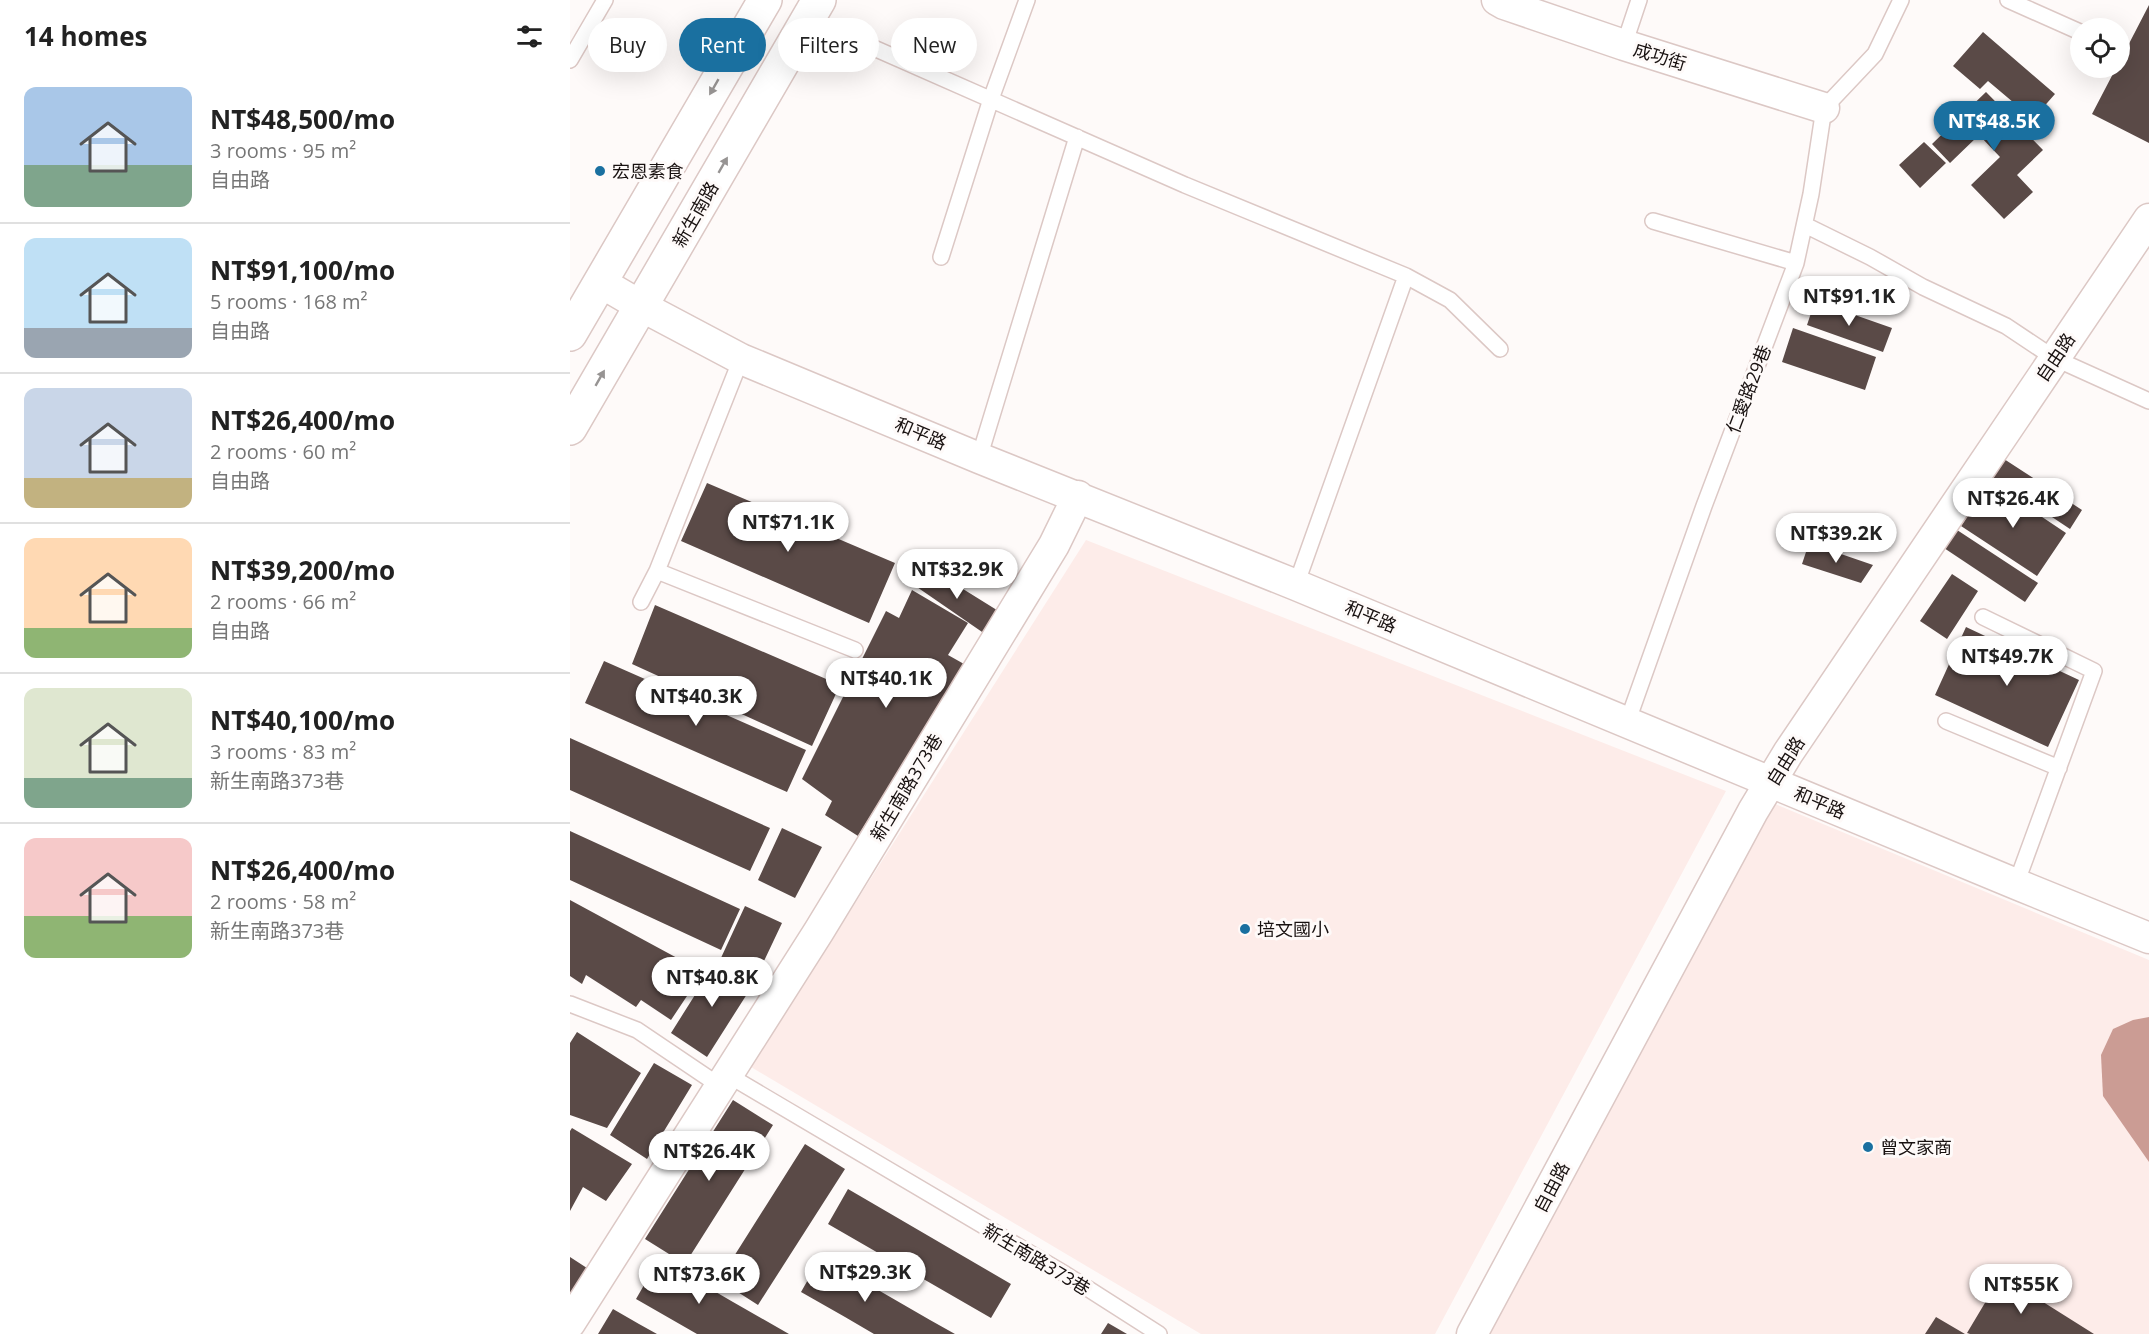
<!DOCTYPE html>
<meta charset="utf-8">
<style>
:root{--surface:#fff;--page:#f2f2f2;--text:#222;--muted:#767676;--line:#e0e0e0;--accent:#1a70a0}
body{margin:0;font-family:"Open Sans","Noto Sans TC",sans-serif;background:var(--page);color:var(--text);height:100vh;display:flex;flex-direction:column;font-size:22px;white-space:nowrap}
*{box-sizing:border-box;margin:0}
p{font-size:20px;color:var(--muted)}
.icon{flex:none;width:33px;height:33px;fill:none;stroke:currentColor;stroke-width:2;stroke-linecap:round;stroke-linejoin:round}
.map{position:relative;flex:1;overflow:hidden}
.sheet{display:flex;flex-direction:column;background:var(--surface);width:570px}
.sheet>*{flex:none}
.hud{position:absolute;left:18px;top:18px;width:570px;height:54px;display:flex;gap:12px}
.buttons{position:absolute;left:1500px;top:18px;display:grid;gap:12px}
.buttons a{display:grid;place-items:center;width:60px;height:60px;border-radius:50%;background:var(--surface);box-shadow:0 6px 24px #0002;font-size:30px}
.price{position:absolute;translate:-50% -51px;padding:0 14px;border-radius:21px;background:#fff;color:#222;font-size:20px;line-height:39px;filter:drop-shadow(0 2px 3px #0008)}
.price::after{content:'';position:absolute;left:50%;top:36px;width:18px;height:14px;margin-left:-9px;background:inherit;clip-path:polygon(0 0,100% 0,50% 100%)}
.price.current{background:var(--accent);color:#fff}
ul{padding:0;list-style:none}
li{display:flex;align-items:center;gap:18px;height:150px;padding:0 24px}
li+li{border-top:2px solid var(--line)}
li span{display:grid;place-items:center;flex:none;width:168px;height:120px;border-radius:12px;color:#555}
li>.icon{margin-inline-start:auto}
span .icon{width:72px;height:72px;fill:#fffc;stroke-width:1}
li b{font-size:26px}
h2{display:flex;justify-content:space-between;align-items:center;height:72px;padding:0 24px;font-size:26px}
.tag{padding:0 21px;border-radius:27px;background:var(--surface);box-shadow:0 6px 24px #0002;font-size:21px;line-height:54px}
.tag.current{background:var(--accent);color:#fff}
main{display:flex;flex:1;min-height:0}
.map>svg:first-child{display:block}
.built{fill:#fdece9}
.water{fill:#cb9c94}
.building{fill:#5a4a47}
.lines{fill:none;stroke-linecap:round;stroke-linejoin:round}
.lane-casing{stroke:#dcc8c5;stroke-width:18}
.street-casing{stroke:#dcc8c5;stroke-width:33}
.secondary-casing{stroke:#dcc8c5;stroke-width:36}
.lane{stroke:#fff;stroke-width:15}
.street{stroke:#fff;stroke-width:30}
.secondary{stroke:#fff;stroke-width:33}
.oneway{fill:#979493}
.poi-dot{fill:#1a70a0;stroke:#fefaf9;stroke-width:2}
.labels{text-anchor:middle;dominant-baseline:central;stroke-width:6;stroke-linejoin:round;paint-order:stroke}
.street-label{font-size:18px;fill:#181110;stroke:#fefaf9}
.poi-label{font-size:18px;fill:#181110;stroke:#fefaf9;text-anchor:start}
</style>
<main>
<section class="sheet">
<h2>14 homes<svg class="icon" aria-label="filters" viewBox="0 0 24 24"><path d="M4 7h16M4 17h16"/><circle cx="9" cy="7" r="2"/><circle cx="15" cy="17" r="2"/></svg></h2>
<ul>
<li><span style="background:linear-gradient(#a9c7e8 65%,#7fa58c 0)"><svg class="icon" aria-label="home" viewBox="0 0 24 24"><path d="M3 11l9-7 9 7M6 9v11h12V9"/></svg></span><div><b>NT$48,500/mo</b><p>3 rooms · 95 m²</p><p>自由路</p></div></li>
<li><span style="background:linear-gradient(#bfe0f5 75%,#9aa5b1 0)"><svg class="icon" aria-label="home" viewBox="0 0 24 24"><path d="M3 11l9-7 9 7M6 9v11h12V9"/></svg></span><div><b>NT$91,100/mo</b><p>5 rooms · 168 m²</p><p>自由路</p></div></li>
<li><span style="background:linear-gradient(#c9d6e8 75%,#c2b280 0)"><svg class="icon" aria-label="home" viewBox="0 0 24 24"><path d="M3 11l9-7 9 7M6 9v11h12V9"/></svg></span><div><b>NT$26,400/mo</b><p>2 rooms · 60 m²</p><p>自由路</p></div></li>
<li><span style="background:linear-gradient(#ffd9b3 75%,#8fb573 0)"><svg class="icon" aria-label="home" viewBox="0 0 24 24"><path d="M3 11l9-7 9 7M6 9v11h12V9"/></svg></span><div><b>NT$39,200/mo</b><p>2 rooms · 66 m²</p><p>自由路</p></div></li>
<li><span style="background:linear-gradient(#dfe7d0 75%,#7fa58c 0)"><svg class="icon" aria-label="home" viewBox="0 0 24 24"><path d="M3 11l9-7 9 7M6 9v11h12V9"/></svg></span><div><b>NT$40,100/mo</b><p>3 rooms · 83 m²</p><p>新生南路373巷</p></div></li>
<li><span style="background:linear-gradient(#f6c9c9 65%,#8fb573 0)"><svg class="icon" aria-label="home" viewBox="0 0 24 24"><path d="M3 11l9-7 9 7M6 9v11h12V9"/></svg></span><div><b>NT$26,400/mo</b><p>2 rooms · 58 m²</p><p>新生南路373巷</p></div></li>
</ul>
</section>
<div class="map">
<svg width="1579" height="1334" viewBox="0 0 1579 1334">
<rect width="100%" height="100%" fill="#fefaf9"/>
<path class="built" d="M 516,540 L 1156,791 L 865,1334 L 631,1334 L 181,1067 Z
M 1205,804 L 1579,960 L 1579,1334 L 916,1334 Z"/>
<path class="water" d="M 1579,1017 L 1579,1162 L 1533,1096 L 1531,1055 L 1543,1029 L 1563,1020 Z"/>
<path class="building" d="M 1579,5 L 1579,143 L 1522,114 L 1546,68 L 1550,68 L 1550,61 Z
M 1413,32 L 1485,94 L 1463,119 L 1418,81 L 1410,89 L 1383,66 Z
M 1416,92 L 1473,150 L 1447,175 L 1463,192 L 1434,219 L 1401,185 L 1430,157 L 1409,135 L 1380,163 L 1362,144 Z
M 1354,142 L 1376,163 L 1350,188 L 1329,165 Z
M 1245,301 L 1322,328 L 1313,352 L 1237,325 Z
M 1223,328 L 1306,357 L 1295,390 L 1212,362 Z
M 1434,459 L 1512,510 L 1500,529 L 1422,477 Z
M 1420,482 L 1496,533 L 1467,576 L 1391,526 Z
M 137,483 L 325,563 L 299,623 L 111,541 Z
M 1384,528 L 1468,583 L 1455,602 L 1371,546 Z
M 1239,543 L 1303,565 L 1291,583 L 1232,564 Z
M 356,566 L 430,612 L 415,634 L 344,585 Z
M 1382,574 L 1408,591 L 1377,639 L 1350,621 Z
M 342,590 L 398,623 L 378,655 L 394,664 L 288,836 L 255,815 L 262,801 L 232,779 L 316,611 L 329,618 Z
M 85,605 L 270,685 L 242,746 L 62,664 Z
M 1396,627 L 1509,680 L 1478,747 L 1365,695 Z
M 34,661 L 236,750 L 217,792 L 15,703 Z
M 0,738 L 200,828 L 180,871 L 0,790 Z
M 212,828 L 252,847 L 225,898 L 188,880 Z
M 0,831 L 170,909 L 151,950 L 0,880 Z
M 0,900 L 133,972 L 101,1020 L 71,1000 L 66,1007 L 16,975 L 12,984 L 0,976 Z
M 175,906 L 212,923 L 186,978 L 150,960 Z
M 147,960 L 184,983 L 137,1057 L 101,1033 Z
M 7,1032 L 71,1073 L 37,1128 L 0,1115 L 0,1043 Z
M 84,1063 L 122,1085 L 77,1159 L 40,1135 Z
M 163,1100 L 203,1125 L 115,1264 L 75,1239 Z
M 2,1128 L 62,1164 L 36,1201 L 13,1187 L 0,1211 L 0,1131 Z
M 235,1144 L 275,1169 L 188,1305 L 149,1280 Z
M 278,1189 L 441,1284 L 421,1318 L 258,1224 Z
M 0,1257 L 20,1270 L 0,1300 Z
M 251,1257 L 360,1320 L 385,1334 L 304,1334 L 275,1317 L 231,1292 Z
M 89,1259 L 163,1302 L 219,1334 L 127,1334 L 66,1299 Z
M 1431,1276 L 1440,1281 L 1524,1334 L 1400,1334 L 1397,1333 Z
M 43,1309 L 69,1324 L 87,1334 L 28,1334 Z
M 1366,1317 L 1395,1334 L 1355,1334 Z
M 538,1323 L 557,1334 L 531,1334 Z"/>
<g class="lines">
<defs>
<path id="lane" d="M 1438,0 L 1510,32
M 238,19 L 615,185 L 836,276 L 880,300 L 930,349
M 1054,45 L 1069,0
M 0,60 L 35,0
M 1083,221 L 1226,263
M 1235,225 L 1300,257 L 1353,287 L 1436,326 L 1484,358 L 1579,401
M 371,257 L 421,99 L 457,0
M 171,359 L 87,571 L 285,650
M 409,458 L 507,137
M 726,585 L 836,276
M 71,602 L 87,571
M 1413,617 L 1524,671 L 1446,884
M 1376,721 L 1489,768
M 1057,723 L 1134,506 L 1226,263 L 1241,194 L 1254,108 L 1305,54 L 1331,0
M 0,1004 L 67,1030 L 150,1086
M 158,1075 L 495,1274 L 589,1334"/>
<path id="street" d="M 927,0 L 934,4 L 1054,45 L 1254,108
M 30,282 L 71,306 L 171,359 L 409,458 L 726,585 L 1446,884 L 1579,938
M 0,1323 L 249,931 L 484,545 L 508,496
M 902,1334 L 1183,811 L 1218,753 L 1579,219"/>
<path id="secondary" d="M 0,334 L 195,0
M 0,428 L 249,0"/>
</defs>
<use href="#lane" class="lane-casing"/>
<use href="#street" class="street-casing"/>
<use href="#secondary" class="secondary-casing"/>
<use href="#lane" class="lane"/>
<use href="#street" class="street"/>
<use href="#secondary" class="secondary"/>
</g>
<defs><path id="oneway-solid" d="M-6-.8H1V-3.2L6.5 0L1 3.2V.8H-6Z" transform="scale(1.5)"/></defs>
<g class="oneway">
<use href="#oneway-solid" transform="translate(144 87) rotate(120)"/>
<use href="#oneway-solid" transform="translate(153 165) rotate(-60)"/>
<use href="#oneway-solid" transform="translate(30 378) rotate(-60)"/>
</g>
<g class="poi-dot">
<circle cx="30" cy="171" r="6"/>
<circle cx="675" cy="929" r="6"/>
<circle cx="1298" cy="1147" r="6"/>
</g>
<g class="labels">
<g class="street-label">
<text transform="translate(1090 56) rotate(17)">成功街</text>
<text transform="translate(125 214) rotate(-60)">新生南路</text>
<text transform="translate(1485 357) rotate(-56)">自由路</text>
<text transform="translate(1178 389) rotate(-69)">仁愛路29巷</text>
<text transform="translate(351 433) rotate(23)">和平路</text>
<text transform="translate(801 616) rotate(23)">和平路</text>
<text transform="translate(1215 761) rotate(-58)">自由路</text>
<text transform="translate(336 787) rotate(-59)">新生南路373巷</text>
<text transform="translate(1250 802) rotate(23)">和平路</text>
<text transform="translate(981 1187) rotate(-62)">自由路</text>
<text transform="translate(467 1259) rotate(31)">新生南路373巷</text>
</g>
<g class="poi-label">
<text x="42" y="171">宏恩素食</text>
<text x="687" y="929">培文國小</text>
<text x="1310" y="1147">曾文家商</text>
</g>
</g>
</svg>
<div class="buttons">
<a><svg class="icon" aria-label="locate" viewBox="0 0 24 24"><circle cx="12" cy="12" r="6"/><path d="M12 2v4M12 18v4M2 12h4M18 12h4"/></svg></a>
</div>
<b class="price current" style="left:1424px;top:152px">NT$48.5K</b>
<b class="price" style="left:1279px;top:327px">NT$91.1K</b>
<b class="price" style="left:1443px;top:529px">NT$26.4K</b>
<b class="price" style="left:218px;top:553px">NT$71.1K</b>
<b class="price" style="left:1266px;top:564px">NT$39.2K</b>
<b class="price" style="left:387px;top:600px">NT$32.9K</b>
<b class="price" style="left:1437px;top:687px">NT$49.7K</b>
<b class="price" style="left:316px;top:709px">NT$40.1K</b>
<b class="price" style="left:126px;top:727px">NT$40.3K</b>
<b class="price" style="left:142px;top:1008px">NT$40.8K</b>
<b class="price" style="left:139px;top:1182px">NT$26.4K</b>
<b class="price" style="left:295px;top:1303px">NT$29.3K</b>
<b class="price" style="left:129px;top:1305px">NT$73.6K</b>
<b class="price" style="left:1451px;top:1315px">NT$55K</b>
<div class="hud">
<a class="tag">Buy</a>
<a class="tag current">Rent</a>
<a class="tag">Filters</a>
<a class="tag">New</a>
</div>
</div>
</main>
